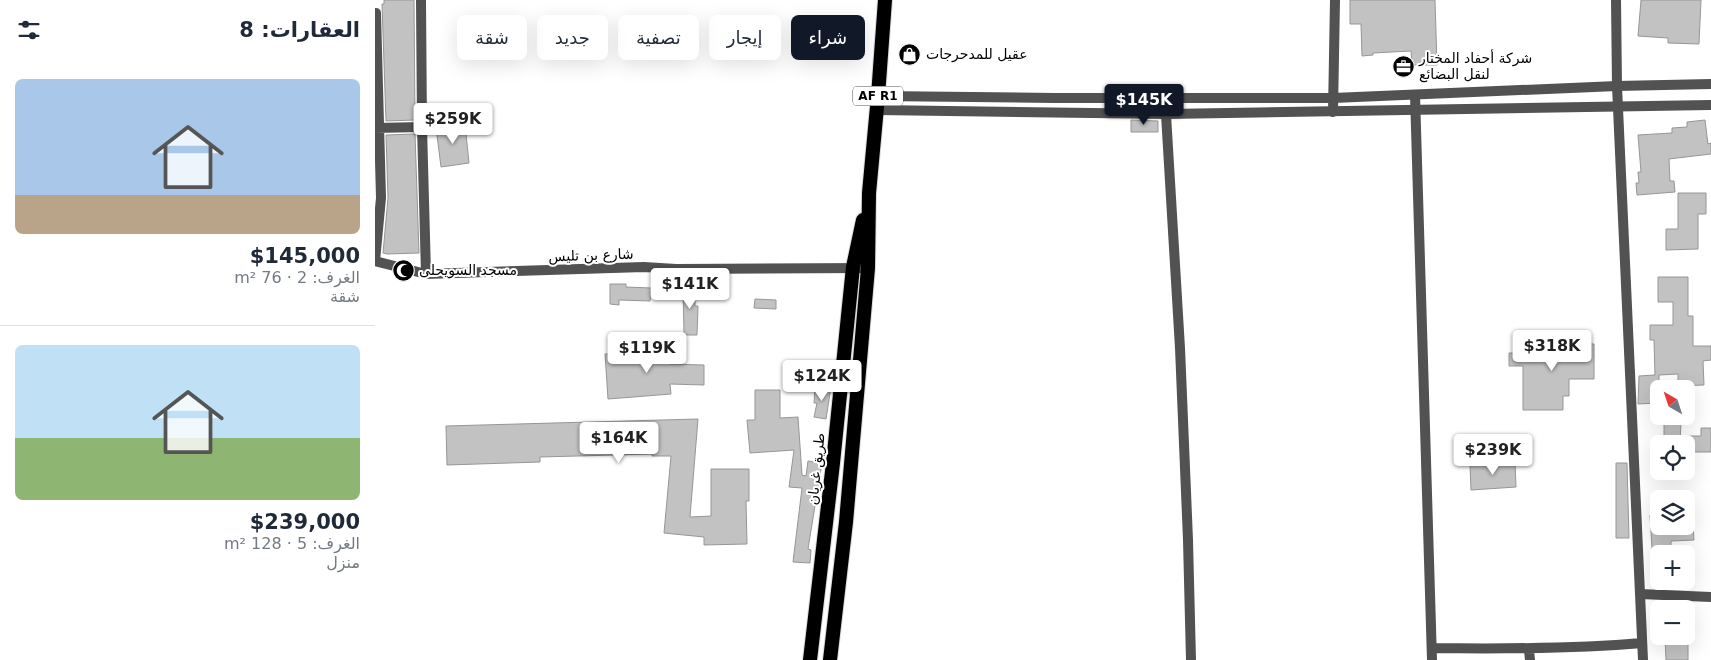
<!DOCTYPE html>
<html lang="ar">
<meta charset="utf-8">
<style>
:root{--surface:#fff;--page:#f6f6f7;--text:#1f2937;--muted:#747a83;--line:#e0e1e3;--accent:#111827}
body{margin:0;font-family:"DejaVu Sans",Cairo,sans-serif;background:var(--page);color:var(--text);direction:rtl;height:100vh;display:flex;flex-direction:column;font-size:19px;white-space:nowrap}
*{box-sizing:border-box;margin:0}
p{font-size:16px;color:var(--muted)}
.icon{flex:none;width:28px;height:28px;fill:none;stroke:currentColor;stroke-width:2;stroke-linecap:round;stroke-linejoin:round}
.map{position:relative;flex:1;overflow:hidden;direction:ltr}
.sheet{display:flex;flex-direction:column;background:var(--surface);width:375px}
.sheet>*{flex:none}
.guide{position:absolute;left:15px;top:15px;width:475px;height:45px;direction:rtl;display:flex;gap:10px}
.needle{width:32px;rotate:321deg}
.fabs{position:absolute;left:1275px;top:380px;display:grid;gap:10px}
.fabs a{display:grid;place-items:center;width:45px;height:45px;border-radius:8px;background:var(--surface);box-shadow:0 5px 20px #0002;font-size:25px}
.price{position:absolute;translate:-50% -42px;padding:0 11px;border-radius:5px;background:#fff;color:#222;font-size:16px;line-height:32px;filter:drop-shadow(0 1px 2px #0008)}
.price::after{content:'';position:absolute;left:50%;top:30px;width:15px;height:11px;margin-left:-8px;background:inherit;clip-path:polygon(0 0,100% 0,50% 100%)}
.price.selected{background:var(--accent);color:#fff}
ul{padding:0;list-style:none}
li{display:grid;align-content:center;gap:10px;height:265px;padding:0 15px}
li+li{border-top:1px solid var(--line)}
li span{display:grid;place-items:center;height:155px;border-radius:8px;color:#555}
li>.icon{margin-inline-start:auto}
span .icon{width:90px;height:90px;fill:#fffc;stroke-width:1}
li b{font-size:21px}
h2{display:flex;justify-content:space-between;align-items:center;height:60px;padding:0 15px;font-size:21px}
.chip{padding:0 18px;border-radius:8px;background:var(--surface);box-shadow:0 5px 20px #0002;font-size:18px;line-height:45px}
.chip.selected{background:var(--accent);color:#fff}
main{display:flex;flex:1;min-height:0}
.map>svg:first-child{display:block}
.building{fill:#c2c2c2;stroke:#969696}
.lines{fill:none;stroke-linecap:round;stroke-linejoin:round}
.trunk-casing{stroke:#dbdbdb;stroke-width:16}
.minor{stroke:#525252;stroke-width:10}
.tertiary{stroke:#525252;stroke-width:10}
.trunk{stroke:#000;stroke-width:14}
.labels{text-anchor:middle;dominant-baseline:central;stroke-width:4;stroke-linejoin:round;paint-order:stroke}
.shield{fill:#fff;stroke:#4c4c4c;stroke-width:1}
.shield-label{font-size:12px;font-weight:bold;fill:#000}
.poi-label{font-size:14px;fill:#000;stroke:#fff;text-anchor:start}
.street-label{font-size:14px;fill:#000;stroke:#fff}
</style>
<main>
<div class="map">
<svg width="1336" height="660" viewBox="0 0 1336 660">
<rect width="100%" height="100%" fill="#fff"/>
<path class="building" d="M 9,0 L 39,0 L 40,120 L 11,121 L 7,4 L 9,4 Z
M 975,0 L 1060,0 L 1062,65 L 1037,65 L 1036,51 L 998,53 L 998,55 L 987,56 L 986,24 L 975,24 Z
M 1266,0 L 1326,0 L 1324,44 L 1293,43 L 1293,38 L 1263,36 Z
M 756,120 L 783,121 L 783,132 L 756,132 Z
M 1330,120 L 1333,144 L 1336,143 L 1336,154 L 1294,159 L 1295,181 L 1299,181 L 1300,192 L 1262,195 L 1261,183 L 1264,183 L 1263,172 L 1266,172 L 1263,135 L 1297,133 L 1297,128 L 1312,127 L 1312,122 Z
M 90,124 L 94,163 L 66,167 L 61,127 Z
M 40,134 L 44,253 L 12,254 L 8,253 L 13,198 L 11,135 Z
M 1303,193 L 1331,193 L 1331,214 L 1323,214 L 1323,249 L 1291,250 L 1291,229 L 1303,229 Z
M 1283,277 L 1313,277 L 1313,316 L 1318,316 L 1318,346 L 1336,346 L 1336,360 L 1328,361 L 1329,385 L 1303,386 L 1303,374 L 1284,375 L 1284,403 L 1263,404 L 1264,376 L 1280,375 L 1279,340 L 1275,340 L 1275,325 L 1298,325 L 1298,302 L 1283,302 Z
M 280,282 L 295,283 L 295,292 L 280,291 Z
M 235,284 L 251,284 L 251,287 L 276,288 L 275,301 L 244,300 L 244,305 L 235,304 Z
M 308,284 L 320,284 L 320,306 L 323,306 L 322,335 L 309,335 Z
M 380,299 L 401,300 L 401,309 L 379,308 Z
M 1176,343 L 1219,344 L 1219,379 L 1194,379 L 1194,396 L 1188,396 L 1188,410 L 1148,410 L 1148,366 L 1134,366 L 1134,353 L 1147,353 L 1147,344 Z
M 293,350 L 294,364 L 329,365 L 329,385 L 295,384 L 296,394 L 233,399 L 230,354 Z
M 456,387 L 451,419 L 439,417 L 442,403 L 439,403 L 440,389 Z
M 380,390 L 405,390 L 405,418 L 423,417 L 427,475 L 431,476 L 433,461 L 447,463 L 433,549 L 436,550 L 435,563 L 418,562 L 427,488 L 414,487 L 419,450 L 375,453 L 372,420 L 380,420 Z
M 323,419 L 315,517 L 336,516 L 336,469 L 374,469 L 374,501 L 371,501 L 372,544 L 329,545 L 329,537 L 289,533 L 296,456 L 277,456 L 277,454 L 165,457 L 165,462 L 72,465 L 71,426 Z
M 1289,421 L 1306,421 L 1305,444 L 1289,444 Z
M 1326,428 L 1336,428 L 1336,452 L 1311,452 L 1311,436 L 1326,436 Z
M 1140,462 L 1141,487 L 1096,490 L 1095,465 Z
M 1241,463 L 1252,463 L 1254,538 L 1241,538 Z
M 1275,515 L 1284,515 L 1284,526 L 1318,526 L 1319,540 L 1296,541 L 1296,549 L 1277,549 Z
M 1290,636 L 1313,636 L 1313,660 L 1291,660 Z"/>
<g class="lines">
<defs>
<path id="trunk" d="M 435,660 L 458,463 L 478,267 L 488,220
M 455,660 L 471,522 L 493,268 L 494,193 L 503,96 L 510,0"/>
</defs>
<use href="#trunk" class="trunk-casing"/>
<path class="minor" d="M 46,0 L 47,127 L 51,274
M 1241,0 L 1242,86 L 1268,660
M 1040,95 L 1057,660
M 790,98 L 805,348 L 813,540 L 816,660
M 958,112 L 960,0
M 0,128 L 47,127
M 0,261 L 6,198 L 1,13
M 1265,594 L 1336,597
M 1057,648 C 1127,649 1197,649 1267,643
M 1154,650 L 1155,660"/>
<path class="tertiary" d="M 503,96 L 680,98 L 958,98 L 1242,86 L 1336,84
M 502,110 L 792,114 L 1336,105
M 0,261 L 51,274 L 269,267 L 301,269 L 493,268"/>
<use href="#trunk" class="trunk"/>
</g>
<defs>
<symbol id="shop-disc" viewBox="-11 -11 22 22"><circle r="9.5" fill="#000" stroke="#fff"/><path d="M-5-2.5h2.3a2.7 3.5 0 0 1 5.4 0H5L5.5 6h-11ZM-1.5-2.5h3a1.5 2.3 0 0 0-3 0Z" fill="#fff"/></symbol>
<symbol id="office-disc" viewBox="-11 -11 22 22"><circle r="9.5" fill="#000" stroke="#fff"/><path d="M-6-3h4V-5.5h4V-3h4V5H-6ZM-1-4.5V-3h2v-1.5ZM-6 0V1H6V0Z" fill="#fff"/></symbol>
<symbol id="mosque-disc" viewBox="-11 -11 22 22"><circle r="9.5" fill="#000" stroke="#fff"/><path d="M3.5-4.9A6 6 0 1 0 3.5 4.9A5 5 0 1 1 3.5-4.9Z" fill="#fff"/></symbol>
</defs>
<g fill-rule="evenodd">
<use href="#shop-disc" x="522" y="42" width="25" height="25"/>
<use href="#office-disc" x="1016" y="54" width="25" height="25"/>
<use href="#mosque-disc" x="16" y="258" width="25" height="25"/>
</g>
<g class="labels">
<rect class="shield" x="478" y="86.5" width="50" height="19" rx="4"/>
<g class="shield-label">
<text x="503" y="96">AF R1</text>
</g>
<g class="poi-label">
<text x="551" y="54">عقيل للمدحرجات</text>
<text x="1044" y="58">شركة أحفاد المختار<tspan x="1044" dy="16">لنقل البضائع</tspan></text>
<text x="44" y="270">مسجد السويحلى</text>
</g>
<g class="street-label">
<text transform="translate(216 255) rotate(-2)">شارع بن تليس</text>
<text transform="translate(441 469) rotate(-84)">طريق غريان</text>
</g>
</g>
</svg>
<div class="fabs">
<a><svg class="needle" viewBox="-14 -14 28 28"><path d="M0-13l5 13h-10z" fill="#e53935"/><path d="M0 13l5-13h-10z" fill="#747a83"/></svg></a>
<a><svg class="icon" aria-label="locate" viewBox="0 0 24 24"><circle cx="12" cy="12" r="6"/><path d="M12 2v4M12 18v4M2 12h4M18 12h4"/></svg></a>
<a><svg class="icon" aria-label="layers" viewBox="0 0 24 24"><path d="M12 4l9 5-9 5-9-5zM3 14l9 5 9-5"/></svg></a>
<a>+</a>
<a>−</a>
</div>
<b class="price selected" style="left:769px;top:126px">$145K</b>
<b class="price" style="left:78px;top:145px">$259K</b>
<b class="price" style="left:315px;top:310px">$141K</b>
<b class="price" style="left:1177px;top:372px">$318K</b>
<b class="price" style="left:272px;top:374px">$119K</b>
<b class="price" style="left:447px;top:402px">$124K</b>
<b class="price" style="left:244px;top:464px">$164K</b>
<b class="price" style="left:1118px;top:476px">$239K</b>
<div class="guide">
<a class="chip selected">شراء</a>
<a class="chip">إيجار</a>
<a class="chip">تصفية</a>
<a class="chip">جديد</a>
<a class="chip">شقة</a>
</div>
</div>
<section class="sheet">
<h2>العقارات: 8<svg class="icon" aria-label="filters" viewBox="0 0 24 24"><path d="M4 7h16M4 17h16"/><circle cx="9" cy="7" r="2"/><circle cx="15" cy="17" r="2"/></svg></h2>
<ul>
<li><span style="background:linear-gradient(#a9c7e8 75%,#b9a48a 0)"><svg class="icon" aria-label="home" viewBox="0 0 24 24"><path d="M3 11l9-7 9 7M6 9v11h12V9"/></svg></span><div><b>$145,000</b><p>الغرف: 2 · 76 m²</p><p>شقة</p></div></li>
<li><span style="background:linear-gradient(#bfe0f5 60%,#8fb573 0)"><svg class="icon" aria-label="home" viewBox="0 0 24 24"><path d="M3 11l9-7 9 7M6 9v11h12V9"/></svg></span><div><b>$239,000</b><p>الغرف: 5 · 128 m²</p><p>منزل</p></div></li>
</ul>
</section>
</main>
